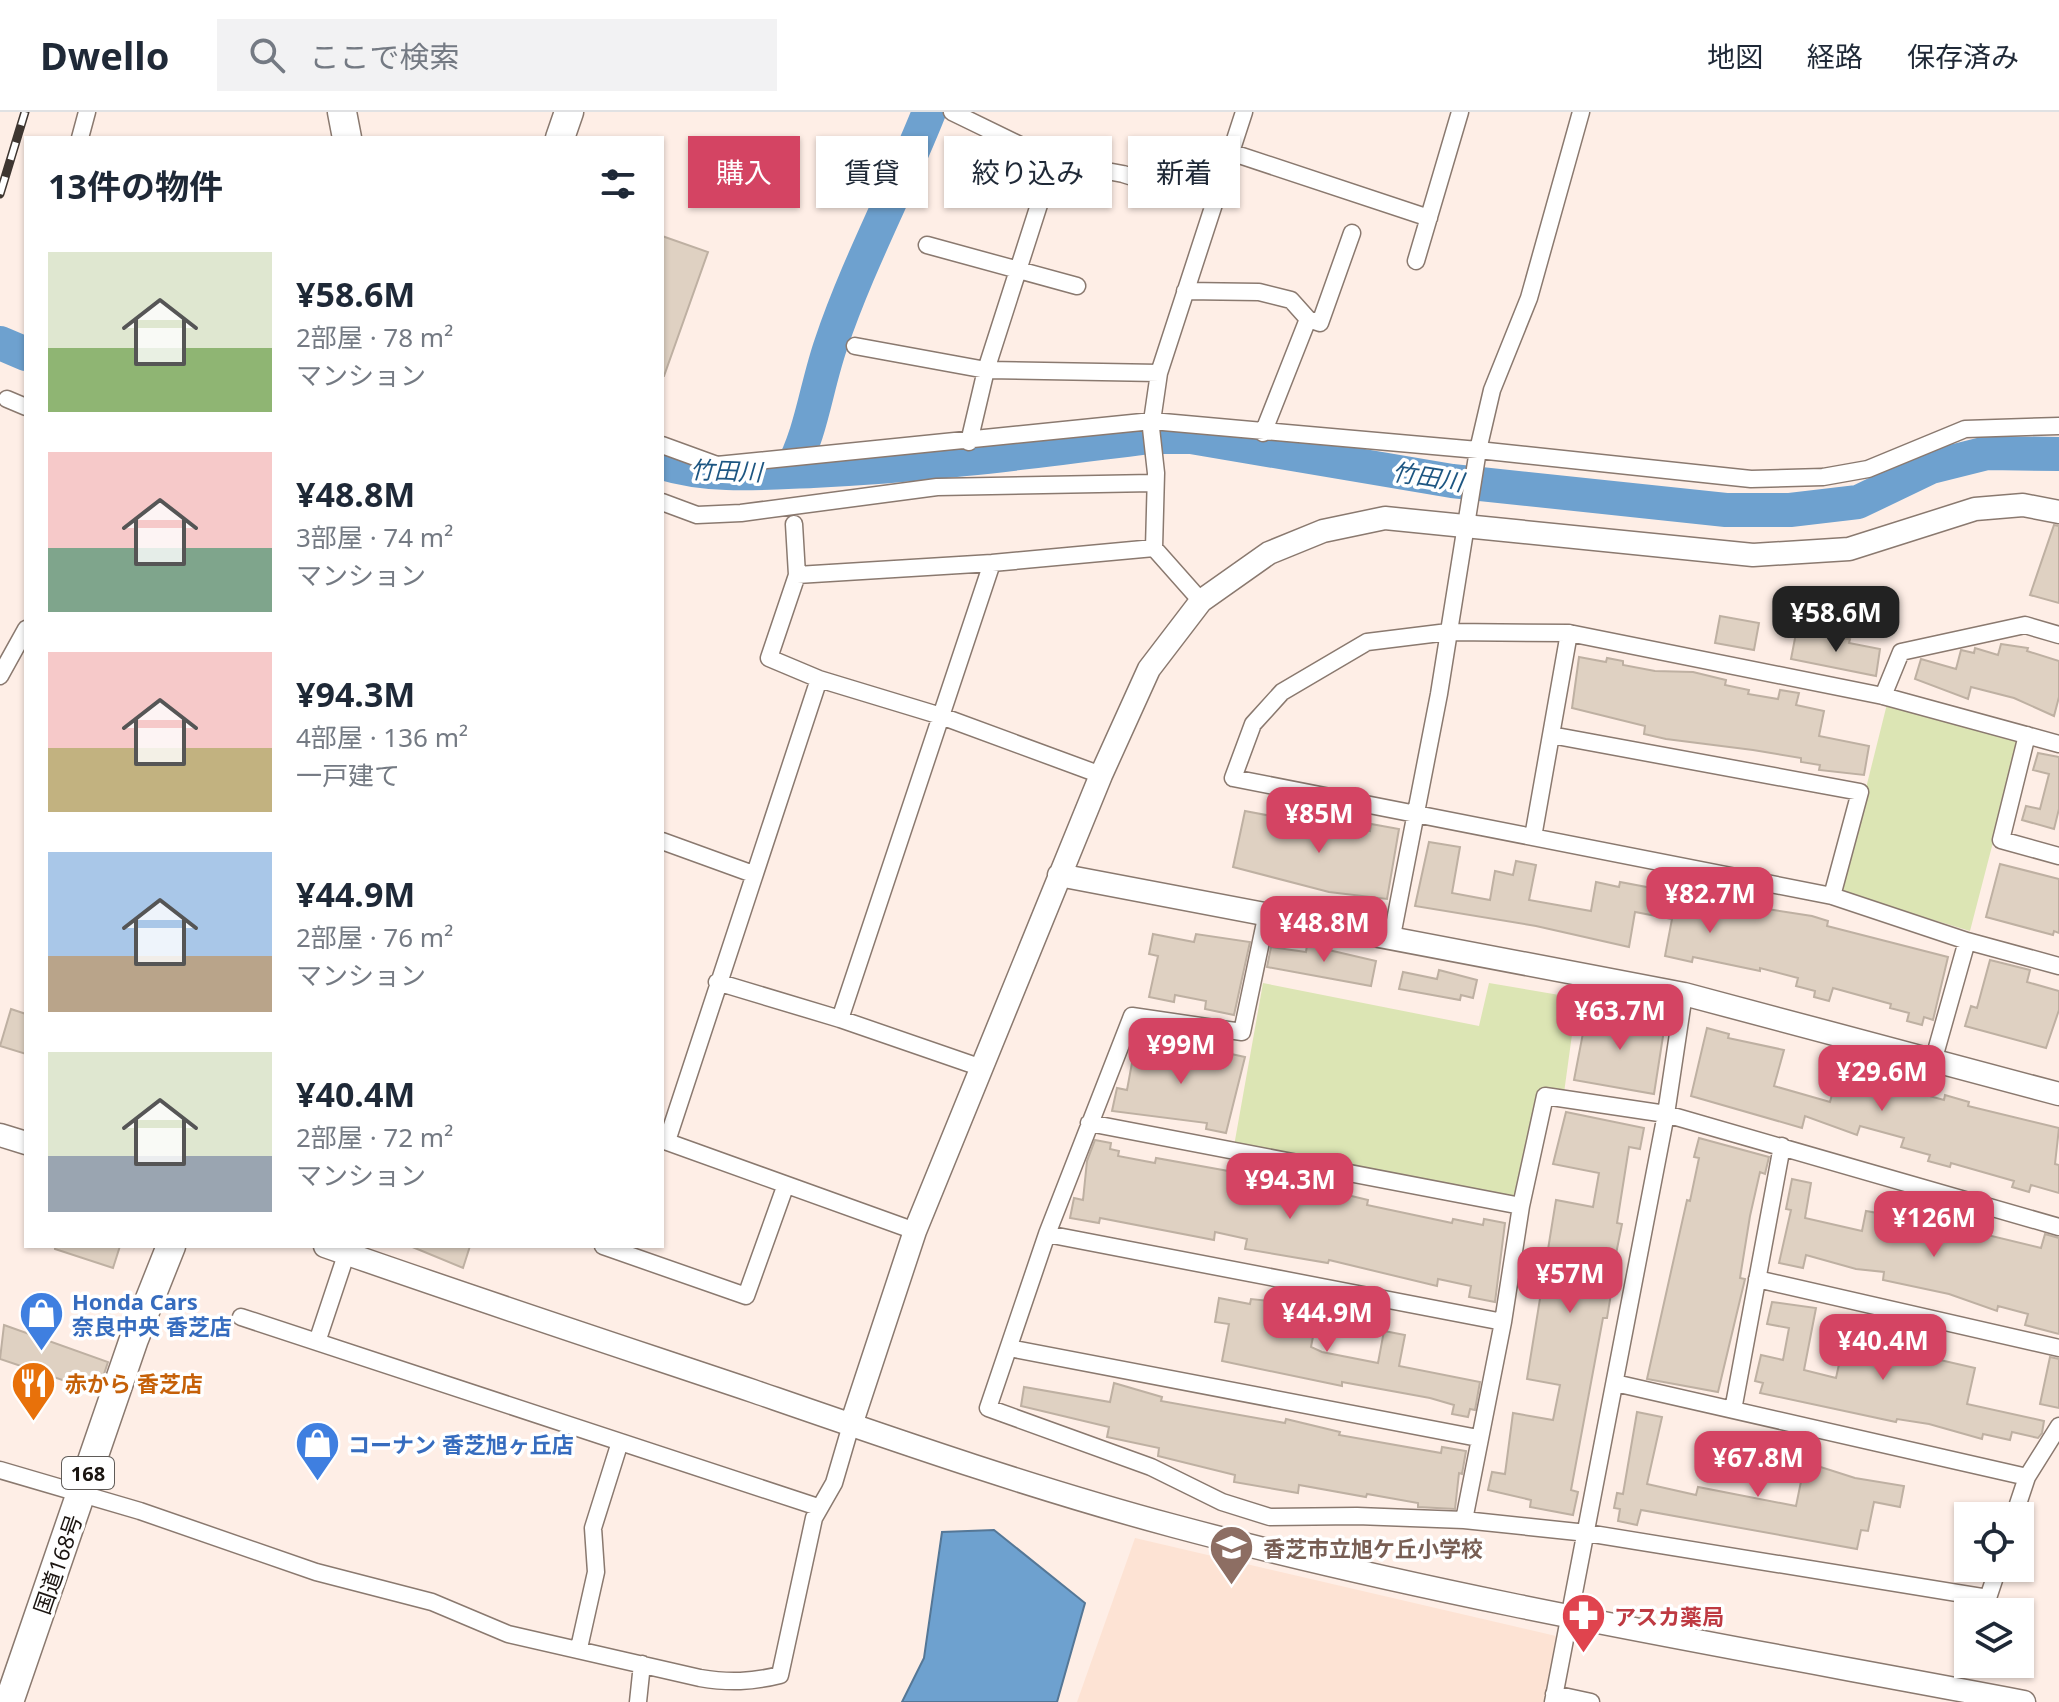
<!DOCTYPE html>
<html lang="ja">
<meta charset="utf-8">
<style>
:root{--surface:#fff;--page:#f2f2f3;--text:#1f2937;--muted:#747a83;--line:#e0e1e3;--accent:#d44463}
body{margin:0;font-family:"Noto Sans","Noto Sans JP",sans-serif;background:var(--page);color:var(--text);height:100vh;display:flex;flex-direction:column;font-size:30px;white-space:nowrap}
*{box-sizing:border-box;margin:0}
p{font-size:26px;color:var(--muted)}
.icon{flex:none;width:44px;height:44px;fill:none;stroke:currentColor;stroke-width:2;stroke-linecap:round;stroke-linejoin:round}
.map{position:relative;flex:1;overflow:hidden}
.panel{position:absolute;left:24px;top:24px;width:640px;height:1112px;display:flex;flex-direction:column;background:var(--surface);border-radius:0px;box-shadow:0 2px 6px #0004}
.panel>*{flex:none}
.hud{position:absolute;left:688px;top:24px;width:760px;height:72px;display:flex;gap:16px}
.tools{position:absolute;left:1954px;top:1390px;display:grid;gap:16px}
.tools a{display:grid;place-items:center;width:80px;height:80px;border-radius:0px;background:var(--surface);box-shadow:0 2px 6px #0004;font-size:40px}
.price{position:absolute;translate:-50% -68px;padding:0 18px;border-radius:16px;background:var(--accent);color:#fff;font-size:26px;line-height:52px;filter:drop-shadow(0 2px 4px #0008)}
.price::after{content:'';position:absolute;left:50%;top:48px;width:24px;height:18px;margin-left:-12px;background:inherit;clip-path:polygon(0 0,100% 0,50% 100%)}
.price.on{background:#222;color:#fff}
ul{padding:0;list-style:none}
li{display:flex;align-items:center;gap:24px;height:200px;padding:0 24px}
li span{display:grid;place-items:center;flex:none;width:224px;height:160px;border-radius:0px;color:#555}
li>.icon{margin-inline-start:auto}
span .icon{width:96px;height:96px;fill:#fffc;stroke-width:1}
li b{font-size:34px}
h2{display:flex;justify-content:space-between;align-items:center;height:96px;padding:0 24px;font-size:34px}
.pill{padding:0 28px;border-radius:0px;background:var(--surface);box-shadow:0 2px 6px #0004;font-size:28px;line-height:72px}
.pill.on{background:var(--accent);color:#fff}
header{display:flex;align-items:center;gap:48px;box-sizing:border-box;height:112px;padding:0 40px;background:var(--surface);border-bottom:2px solid var(--line)}
header strong{font-size:38px}
nav{display:flex;gap:44px;margin-inline-start:auto;font-size:28px}
.search{width:560px;height:72px;background:var(--page);display:flex;align-items:center;gap:20px;box-sizing:border-box;padding:0 28px;border-radius:0px;color:var(--muted);font-size:30px}
.map>svg:first-child{display:block}
.built{fill:#fde3d4}
.green{fill:#dce5b4}
.water{fill:#6ea1cf;stroke:#557796;stroke-width:2}
.lines{fill:none;stroke-linecap:round;stroke-linejoin:round}
.river{stroke:#6ea1cf;stroke-width:34}
.building{fill:#dfd1c2;stroke:#beb0a2;stroke-width:2}
.street-casing{stroke:#8a796f;stroke-width:19}
.secondary-casing{stroke:#8a796f;stroke-width:25}
.highway-casing{stroke:#8a796f;stroke-width:31}
.street{stroke:#fff;stroke-width:16}
.secondary{stroke:#fff;stroke-width:22}
.highway{stroke:#fff;stroke-width:28}
.rail-casing{stroke:#3e3631;stroke-width:9}
.rail{stroke:#fff;stroke-width:6;stroke-dasharray:18;stroke-linecap:butt}
.labels{text-anchor:middle;dominant-baseline:central;stroke-width:7;stroke-linejoin:round;paint-order:stroke}
.shield{fill:#fff;stroke:#5f5b58;stroke-width:2}
.shield-label{font-size:20px;font-weight:bold;fill:#1b1511}
.shop-label{font-size:22px;font-weight:bold;fill:#366cbe;stroke:#fff;text-anchor:start}
.food-label{font-size:22px;font-weight:bold;fill:#c56008;stroke:#fff;text-anchor:start}
.education-label{font-size:22px;font-weight:bold;fill:#785e54;stroke:#fff;text-anchor:start}
.street-label{font-size:22px;fill:#1b1511;stroke:#fff}
.health-label{font-size:22px;font-weight:bold;fill:#be3a42;stroke:#fff;text-anchor:start}
.water-label{font-size:24px;font-style:italic;fill:#1d5682;stroke:#fff}
</style>
<header>
<strong>Dwello</strong>
<div class="search"><svg class="icon" aria-label="search" viewBox="0 0 24 24"><circle cx="10" cy="10" r="6"/><path d="M15 15l6 6"/></svg>ここで検索</div>
<nav><a>地図</a><a>経路</a><a>保存済み</a></nav>
</header>
<div class="map">
<svg width="2059" height="1590" viewBox="0 0 2059 1590">
<rect width="100%" height="100%" fill="#feeee6"/>
<path class="built" d="M 1135,1426 L 1556,1524 L 1544,1590 L 1077,1590 Z"/>
<path class="green" d="M 1887,592 L 2019,630 L 1970,819 L 1840,780 Z
M 1263,871 L 1479,914 L 1489,871 L 1577,886 L 1564,981 L 1541,979 L 1519,1090 L 1234,1034 Z"/>
<path class="water" d="M 994,1418 L 1085,1491 L 1057,1590 L 902,1590 L 924,1546 L 942,1420 Z"/>
<g class="lines">
<path class="river" d="M 0,231 L 26,242
M 662,351 C 711,366 762,361 813,359 C 926,354 1038,339 1151,325 L 1191,325 L 1452,369 L 1726,398 L 1790,398 L 1858,390 L 1931,355 L 1987,341 L 2059,342
M 790,360 C 812,320 816,275 831,232 C 858,152 898,78 929,0"/>
</g>
<path class="building" d="M 662,124 L 708,140 L 664,264 L 662,264 Z
M 2054,413 L 2059,414 L 2059,491 L 2030,483 Z
M 1720,504 L 1759,511 L 1754,538 L 1715,531 Z
M 1796,521 L 1850,527 L 1849,531 L 1880,537 L 1876,564 L 1791,547 Z
M 2001,532 L 2028,536 L 2027,539 L 2059,549 L 2059,585 L 2054,604 L 2014,586 L 1971,575 L 1968,587 L 1915,567 L 1921,547 L 1956,557 L 1961,538 L 1974,541 L 1975,536 L 1998,543 Z
M 1579,545 L 1606,550 L 1607,546 L 1623,549 L 1623,553 L 1655,559 L 1693,560 L 1726,568 L 1725,573 L 1749,578 L 1748,582 L 1778,587 L 1780,578 L 1799,581 L 1796,593 L 1824,599 L 1819,624 L 1869,634 L 1864,663 L 1819,658 L 1820,653 L 1801,650 L 1801,646 L 1753,638 L 1666,627 L 1644,622 L 1645,614 L 1572,596 Z
M 2038,641 L 2059,645 L 2059,697 L 2054,717 L 2022,708 L 2026,694 L 2040,697 L 2049,662 L 2033,658 Z
M 1245,699 L 1340,717 L 1341,714 L 1370,719 L 1371,712 L 1399,717 L 1387,787 L 1329,780 L 1233,755 Z
M 1429,730 L 1460,735 L 1452,781 L 1490,788 L 1495,759 L 1513,763 L 1516,749 L 1536,753 L 1529,788 L 1591,799 L 1596,770 L 1619,775 L 1620,770 L 1652,776 L 1652,773 L 1667,776 L 1665,784 L 1747,800 L 1748,794 L 1812,804 L 1828,809 L 1827,814 L 1948,845 L 1933,908 L 1924,905 L 1922,913 L 1907,909 L 1909,901 L 1890,896 L 1891,892 L 1833,876 L 1829,889 L 1814,885 L 1815,879 L 1796,874 L 1798,866 L 1760,856 L 1760,859 L 1693,845 L 1692,850 L 1665,844 L 1672,807 L 1635,800 L 1629,835 L 1536,814 L 1415,794 Z
M 2000,752 L 2059,767 L 2059,821 L 2054,819 L 2053,823 L 1986,805 Z
M 1153,822 L 1194,830 L 1196,822 L 1250,830 L 1234,903 L 1205,897 L 1206,889 L 1175,883 L 1174,890 L 1149,885 L 1158,844 L 1149,842 Z
M 1307,833 L 1376,849 L 1371,874 L 1267,855 L 1271,835 L 1306,840 Z
M 1990,848 L 2030,858 L 2027,870 L 2059,879 L 2059,898 L 2046,936 L 1965,914 L 1971,894 L 1977,896 Z
M 1439,858 L 1477,868 L 1473,886 L 1461,883 L 1460,888 L 1399,877 L 1403,860 L 1437,867 Z
M 1588,895 L 1611,899 L 1610,909 L 1642,915 L 1645,901 L 1666,905 L 1654,982 L 1574,968 Z
M 11,897 L 26,902 L 26,942 L 0,934 Z
M 1707,916 L 1729,922 L 1728,926 L 1784,938 L 1774,974 L 1830,990 L 1840,953 L 1913,970 L 1911,979 L 1944,988 L 1945,983 L 1969,990 L 1968,994 L 2059,1016 L 2055,1052 L 2059,1053 L 2059,1081 L 2031,1073 L 2029,1080 L 2012,1075 L 2014,1069 L 1951,1051 L 1950,1055 L 1928,1049 L 1930,1043 L 1901,1035 L 1904,1026 L 1860,1014 L 1857,1023 L 1805,1004 L 1802,1016 L 1691,984 Z
M 1141,925 L 1157,928 L 1156,935 L 1189,942 L 1189,939 L 1221,945 L 1222,940 L 1245,945 L 1226,1021 L 1206,1017 L 1207,1011 L 1112,999 L 1117,976 L 1127,978 L 1134,940 L 1138,941 Z
M 1566,1000 L 1644,1016 L 1640,1037 L 1629,1035 L 1617,1111 L 1622,1112 L 1608,1182 L 1611,1182 L 1607,1206 L 1603,1206 L 1571,1378 L 1578,1380 L 1573,1403 L 1530,1395 L 1531,1388 L 1488,1378 L 1492,1360 L 1505,1362 L 1513,1301 L 1553,1308 L 1560,1273 L 1527,1267 L 1556,1088 L 1593,1095 L 1599,1061 L 1553,1052 Z
M 1699,1026 L 1769,1045 L 1765,1062 L 1760,1060 L 1750,1104 L 1740,1166 L 1745,1167 L 1718,1280 L 1647,1267 L 1687,1088 L 1690,1089 L 1699,1046 L 1694,1045 Z
M 1095,1028 L 1111,1031 L 1110,1037 L 1119,1039 L 1118,1044 L 1155,1051 L 1156,1046 L 1245,1062 L 1258,1067 L 1258,1071 L 1293,1078 L 1294,1072 L 1335,1080 L 1368,1088 L 1367,1093 L 1452,1111 L 1453,1107 L 1483,1113 L 1484,1107 L 1505,1111 L 1495,1190 L 1469,1185 L 1471,1174 L 1438,1167 L 1437,1174 L 1329,1148 L 1328,1151 L 1245,1137 L 1247,1127 L 1215,1120 L 1214,1128 L 1100,1106 L 1099,1111 L 1070,1106 L 1074,1086 L 1083,1088 L 1087,1049 Z
M 1792,1067 L 1811,1071 L 1805,1106 L 1862,1119 L 1866,1099 L 1883,1102 L 1884,1098 L 2041,1136 L 2045,1122 L 2059,1126 L 2059,1222 L 2025,1213 L 2028,1202 L 1998,1194 L 1997,1199 L 1949,1182 L 1883,1168 L 1884,1160 L 1856,1157 L 1806,1143 L 1803,1156 L 1779,1151 L 1791,1098 L 1786,1097 Z
M 55,1134 L 120,1134 L 113,1156 L 55,1137 Z
M 410,1134 L 470,1134 L 463,1156 Z
M 1219,1186 L 1250,1192 L 1251,1187 L 1319,1194 L 1311,1235 L 1322,1240 L 1378,1251 L 1384,1219 L 1405,1223 L 1399,1254 L 1480,1270 L 1475,1298 L 1470,1297 L 1468,1305 L 1452,1302 L 1454,1293 L 1430,1286 L 1342,1270 L 1342,1274 L 1222,1249 L 1229,1212 L 1215,1210 Z
M 1772,1190 L 1816,1196 L 1804,1258 L 1836,1266 L 1846,1220 L 1890,1225 L 1888,1235 L 1925,1243 L 1928,1232 L 1942,1236 L 1940,1248 L 1975,1256 L 1967,1292 L 2044,1309 L 2042,1321 L 2038,1326 L 2012,1320 L 2010,1328 L 1983,1322 L 1982,1327 L 1929,1312 L 1897,1307 L 1896,1310 L 1760,1281 L 1763,1271 L 1755,1269 L 1761,1243 L 1783,1248 L 1789,1216 L 1767,1212 Z
M 4,1213 L 108,1250 L 98,1280 L 0,1247 Z
M 2050,1245 L 2059,1247 L 2059,1296 L 2040,1292 Z
M 1114,1271 L 1162,1285 L 1161,1289 L 1285,1311 L 1286,1307 L 1340,1320 L 1339,1323 L 1441,1341 L 1442,1335 L 1466,1339 L 1462,1362 L 1459,1361 L 1455,1397 L 1418,1395 L 1418,1391 L 1367,1382 L 1366,1385 L 1299,1373 L 1298,1381 L 1234,1370 L 1235,1363 L 1158,1344 L 1159,1336 L 1107,1325 L 1109,1315 L 1021,1294 L 1024,1275 L 1110,1290 Z
M 1637,1300 L 1662,1305 L 1647,1372 L 1696,1383 L 1698,1375 L 1796,1394 L 1805,1350 L 1855,1366 L 1904,1374 L 1900,1395 L 1874,1390 L 1868,1419 L 1861,1418 L 1857,1437 L 1641,1398 L 1637,1413 L 1618,1409 L 1620,1397 L 1614,1396 L 1617,1381 L 1623,1382 Z"/>
<g class="lines">
<defs>
<path id="street" d="M 952,0 L 1053,49 L 1123,62 L 1214,90
M 80,26 L 87,0
M 1230,40 L 1429,106
M 927,133 L 1077,174
M 1416,149 L 1460,0
M 1185,179 L 1259,180 L 1291,188 L 1308,207 L 1263,321
M 1308,207 L 1320,211 L 1352,121
M 855,234 L 986,258 L 1159,261
M 7,287 L 26,295
M 969,330 L 986,258 L 1053,49
M 662,333 L 717,353 L 1152,309 L 1478,338 L 1751,367 L 1823,365 L 1868,357 L 1965,317 L 2059,314
M 662,390 L 697,403 L 741,401 L 937,375 L 1153,371
M 794,412 L 797,463
M 1201,489 L 1154,436 L 1156,361 L 1151,316 L 1159,261 L 1244,0
M 0,564 L 26,517
M 1883,584 L 1901,540 L 2025,513 L 2059,523
M 1551,623 L 1860,680 L 1832,784
M 2027,623 L 2001,728 L 2059,744
M 2059,632 L 1883,584 L 1569,521 L 1448,520 L 1367,530 L 1282,580 L 1253,612 L 1233,666 L 1832,784 L 1967,829 L 2059,854
M 1101,663 L 941,604 L 819,567 L 769,546 L 797,463 L 992,451 L 1154,436
M 1533,725 L 1569,521
M 662,729 L 753,762
M 1267,801 L 1242,920 L 1132,904 L 1047,1122 L 988,1296 L 1151,1355 L 1222,1390 L 1270,1405 L 1357,1404 L 1464,1408 L 1587,1421 L 1988,1486 L 1998,1456
M 1392,824 L 1439,582 L 1478,338 L 1492,278 L 1529,186 L 1581,0
M 717,870 L 840,907 L 992,451
M 840,907 L 982,956
M 1934,946 L 1967,829
M 1089,1011 L 1521,1094
M 662,1028 L 915,1119
M 667,1029 L 819,567
M 1047,1122 L 1503,1210
M 603,1134 L 746,1184 L 785,1075
M 1757,1167 L 2059,1236
M 241,1205 L 818,1395
M 317,1230 L 349,1134
M 1009,1236 L 1478,1326
M 1615,1271 L 2027,1365
M 1733,1298 L 1782,1034
M 0,1358 L 140,1399 L 316,1460 L 432,1490 L 508,1522 L 700,1566 C 729,1571 752,1570 780,1563 L 814,1406 L 834,1371 L 851,1313
M 2014,1404 L 2027,1365 L 2059,1314
M 1464,1408 L 1503,1210 L 1521,1094 L 1545,984 L 1666,1002 L 2059,1115
M 579,1536 L 596,1460 L 593,1416 L 620,1330
M 1554,1582 L 1591,1590
M 638,1590 L 642,1552
M 1553,1590 L 1666,1002 L 1684,882"/>
<path id="secondary" d="M 1059,763 L 1684,882 L 2059,982
M 0,1023 L 26,1031
M 325,1134 C 467,1184 610,1231 753,1279 C 892,1327 1032,1376 1174,1414 C 1454,1489 1740,1536 2024,1590
M 851,1313 L 915,1119 L 1101,663 L 1149,557 L 1201,489 L 1269,441 L 1323,419 L 1385,406 L 1753,443 L 1849,437 L 1975,397 L 2023,393 L 2059,400"/>
<path id="highway" d="M 342,0 L 347,26
M 560,26 L 569,0
M 9,1590 L 134,1227 L 171,1134"/>
</defs>
<use href="#street" class="street-casing"/>
<use href="#secondary" class="secondary-casing"/>
<use href="#highway" class="highway-casing"/>
<use href="#street" class="street"/>
<use href="#secondary" class="secondary"/>
<use href="#highway" class="highway"/>
<defs>
<path id="rail" d="M 0,82 L 25,0"/>
</defs>
<use href="#rail" class="rail-casing"/>
<use href="#rail" class="rail"/>
</g>
<defs>
<symbol id="shop-pin" viewBox="-11 -11 22 30"><path d="M0 17L-7.5 6A9.5 9.5 0 1 1 7.5 6Z" fill="#3f7fe0" stroke="#fff"/><path d="M-5-2.5h2.3a2.7 3.5 0 0 1 5.4 0H5L5.5 6h-11ZM-1.5-2.5h3a1.5 2.3 0 0 0-3 0Z" fill="#fff"/></symbol>
<symbol id="restaurant-pin" viewBox="-11 -11 22 30"><path d="M0 17L-7.5 6A9.5 9.5 0 1 1 7.5 6Z" fill="#e8710a" stroke="#fff"/><path d="M-5-6h1v4h1v-4h1v4h1v-4h1v5L-1.5 .5V6h-2V.5L-5-1ZM5-6V6H3V1.5H1.5Q1.5-4 5-6Z" fill="#fff"/></symbol>
<symbol id="school-pin" viewBox="-11 -11 22 30"><path d="M0 17L-7.5 6A9.5 9.5 0 1 1 7.5 6Z" fill="#8d6e63" stroke="#fff"/><path d="M0-5L7-2L0 1L-7-2ZM-4 1L0 2.5L4 1V4Q0 6-4 4Z" fill="#fff"/></symbol>
<symbol id="pharmacy-pin" viewBox="-11 -11 22 30"><path d="M0 17L-7.5 6A9.5 9.5 0 1 1 7.5 6Z" fill="#e0444e" stroke="#fff"/><path d="M-2-6h4v4h4v4h-4v4h-4v-4h-4v-4h4Z" fill="#fff"/></symbol>
</defs>
<g fill-rule="evenodd">
<use href="#shop-pin" x="16" y="1176" width="51" height="69"/>
<use href="#restaurant-pin" x="8" y="1246" width="51" height="69"/>
<use href="#shop-pin" x="292" y="1306" width="51" height="69"/>
<use href="#school-pin" x="1206" y="1410" width="51" height="69"/>
<use href="#pharmacy-pin" x="1558" y="1478" width="51" height="69"/>
</g>
<g class="labels">
<rect class="shield" x="62" y="1345" width="52" height="32" rx="6"/>
<g class="shield-label">
<text x="88" y="1361">168</text>
</g>
<g class="shop-label">
<text x="72" y="1189">Honda Cars<tspan x="72" dy="25">奈良中央 香芝店</tspan></text>
<text x="348" y="1332">コーナン 香芝旭ヶ丘店</text>
</g>
<g class="food-label">
<text x="65" y="1271">赤から 香芝店</text>
</g>
<g class="education-label">
<text x="1263" y="1436">香芝市立旭ケ丘小学校</text>
</g>
<g class="street-label">
<text transform="translate(57 1452) rotate(-71)">国道168号</text>
</g>
<g class="health-label">
<text x="1614" y="1504">アスカ薬局</text>
</g>
<g class="water-label">
<text transform="translate(726 358) rotate(2)">竹田川</text>
<text transform="translate(1428 364) rotate(9)">竹田川</text>
</g>
</g>
</svg>
<div class="tools">
<a><svg class="icon" aria-label="locate" viewBox="0 0 24 24"><circle cx="12" cy="12" r="6"/><path d="M12 2v4M12 18v4M2 12h4M18 12h4"/></svg></a>
<a><svg class="icon" aria-label="layers" viewBox="0 0 24 24"><path d="M12 4l9 5-9 5-9-5zM3 14l9 5 9-5"/></svg></a>
</div>
<b class="price on" style="left:1836px;top:542px">¥58.6M</b>
<b class="price" style="left:1319px;top:743px">¥85M</b>
<b class="price" style="left:1710px;top:823px">¥82.7M</b>
<b class="price" style="left:1324px;top:852px">¥48.8M</b>
<b class="price" style="left:1620px;top:940px">¥63.7M</b>
<b class="price" style="left:1181px;top:974px">¥99M</b>
<b class="price" style="left:1882px;top:1001px">¥29.6M</b>
<b class="price" style="left:1290px;top:1109px">¥94.3M</b>
<b class="price" style="left:1934px;top:1147px">¥126M</b>
<b class="price" style="left:1570px;top:1203px">¥57M</b>
<b class="price" style="left:1327px;top:1242px">¥44.9M</b>
<b class="price" style="left:1883px;top:1270px">¥40.4M</b>
<b class="price" style="left:1758px;top:1387px">¥67.8M</b>
<div class="hud">
<a class="pill on">購入</a>
<a class="pill">賃貸</a>
<a class="pill">絞り込み</a>
<a class="pill">新着</a>
</div>
<section class="panel">
<h2>13件の物件<svg class="icon" aria-label="filters" viewBox="0 0 24 24"><path d="M4 7h16M4 17h16"/><circle cx="9" cy="7" r="2"/><circle cx="15" cy="17" r="2"/></svg></h2>
<ul>
<li><span style="background:linear-gradient(#dfe7d0 60%,#8fb573 0)"><svg class="icon" aria-label="home" viewBox="0 0 24 24"><path d="M3 11l9-7 9 7M6 9v11h12V9"/></svg></span><div><b>¥58.6M</b><p>2部屋 · 78 m²</p><p>マンション</p></div></li>
<li><span style="background:linear-gradient(#f6c9c9 60%,#7fa58c 0)"><svg class="icon" aria-label="home" viewBox="0 0 24 24"><path d="M3 11l9-7 9 7M6 9v11h12V9"/></svg></span><div><b>¥48.8M</b><p>3部屋 · 74 m²</p><p>マンション</p></div></li>
<li><span style="background:linear-gradient(#f6c9c9 60%,#c2b280 0)"><svg class="icon" aria-label="home" viewBox="0 0 24 24"><path d="M3 11l9-7 9 7M6 9v11h12V9"/></svg></span><div><b>¥94.3M</b><p>4部屋 · 136 m²</p><p>一戸建て</p></div></li>
<li><span style="background:linear-gradient(#a9c7e8 65%,#b9a48a 0)"><svg class="icon" aria-label="home" viewBox="0 0 24 24"><path d="M3 11l9-7 9 7M6 9v11h12V9"/></svg></span><div><b>¥44.9M</b><p>2部屋 · 76 m²</p><p>マンション</p></div></li>
<li><span style="background:linear-gradient(#dfe7d0 65%,#9aa5b1 0)"><svg class="icon" aria-label="home" viewBox="0 0 24 24"><path d="M3 11l9-7 9 7M6 9v11h12V9"/></svg></span><div><b>¥40.4M</b><p>2部屋 · 72 m²</p><p>マンション</p></div></li>
</ul>
</section>
</div>
